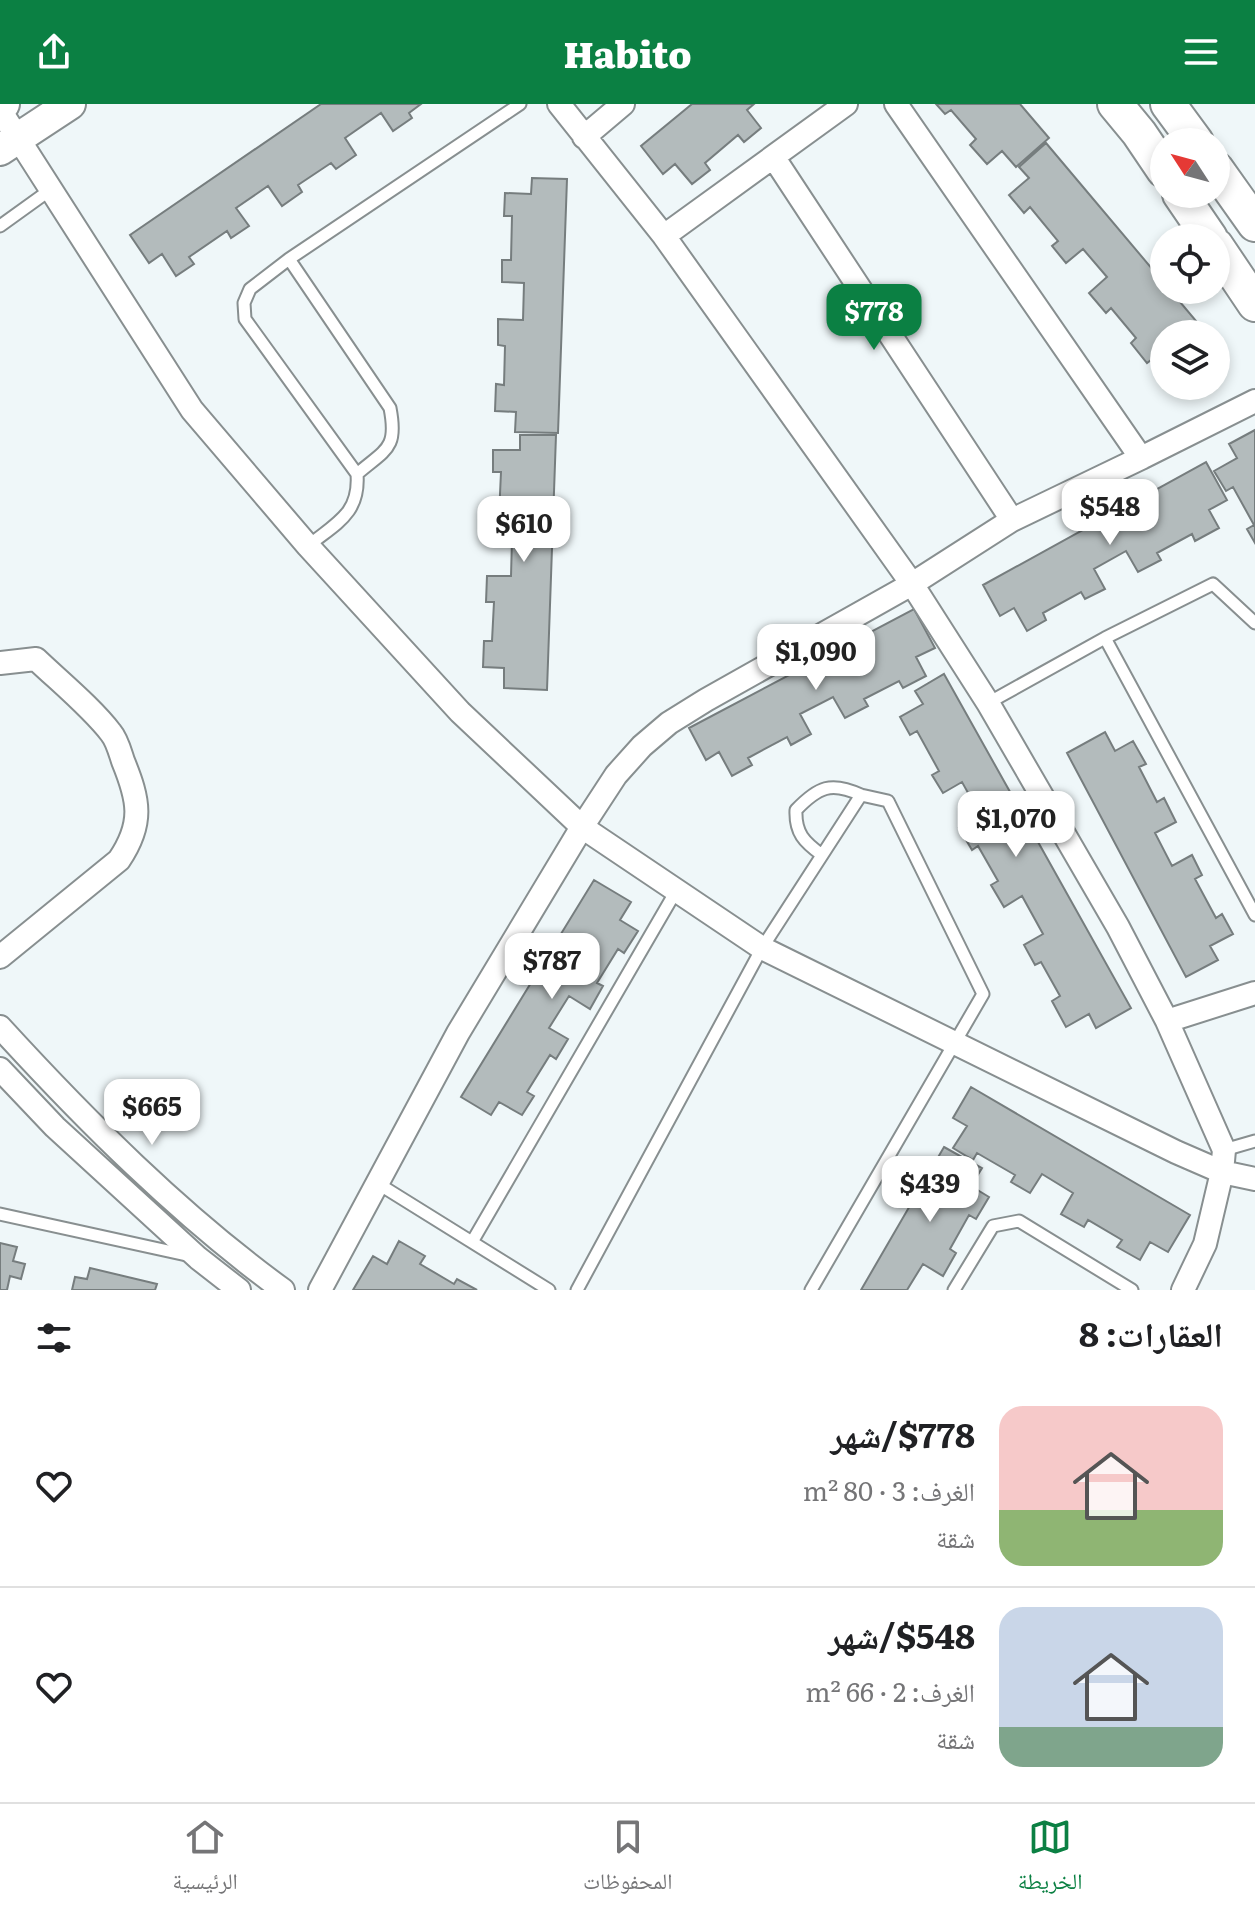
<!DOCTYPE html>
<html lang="ar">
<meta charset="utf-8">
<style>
:root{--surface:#fff;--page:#f6f6f6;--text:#202124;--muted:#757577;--line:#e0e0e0;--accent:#0b8043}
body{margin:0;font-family:Literata,"Noto Naskh Arabic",serif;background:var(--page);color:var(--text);direction:rtl;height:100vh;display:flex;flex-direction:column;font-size:30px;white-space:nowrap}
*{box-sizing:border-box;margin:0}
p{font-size:26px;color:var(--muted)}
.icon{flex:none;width:44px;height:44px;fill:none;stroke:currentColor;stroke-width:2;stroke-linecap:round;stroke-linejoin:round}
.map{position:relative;height:1186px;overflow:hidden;direction:ltr}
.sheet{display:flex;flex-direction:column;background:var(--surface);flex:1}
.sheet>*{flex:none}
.needle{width:52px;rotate:306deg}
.buttons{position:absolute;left:1150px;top:24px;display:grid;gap:16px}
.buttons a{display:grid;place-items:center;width:80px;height:80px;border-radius:50%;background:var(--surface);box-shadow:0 4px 12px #0003;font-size:40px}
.price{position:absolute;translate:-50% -68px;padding:0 18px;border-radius:16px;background:#fff;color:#222;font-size:26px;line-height:52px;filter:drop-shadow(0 2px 4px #0008)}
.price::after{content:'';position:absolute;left:50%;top:48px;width:24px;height:18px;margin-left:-12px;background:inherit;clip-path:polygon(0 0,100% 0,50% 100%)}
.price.current{background:var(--accent);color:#fff}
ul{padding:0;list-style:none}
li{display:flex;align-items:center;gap:24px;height:200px;padding:0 32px}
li+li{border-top:2px solid var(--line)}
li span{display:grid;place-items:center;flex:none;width:224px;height:160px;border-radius:24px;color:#555}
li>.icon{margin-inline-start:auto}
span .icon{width:96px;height:96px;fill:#fffc;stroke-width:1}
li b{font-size:34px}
h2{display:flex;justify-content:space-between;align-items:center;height:96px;padding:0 32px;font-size:34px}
header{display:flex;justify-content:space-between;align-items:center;height:104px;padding:0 32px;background:var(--accent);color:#fff;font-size:36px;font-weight:800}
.dock{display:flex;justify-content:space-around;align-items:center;height:112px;border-top:2px solid var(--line);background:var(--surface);font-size:22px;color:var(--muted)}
.dock a{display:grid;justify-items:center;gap:4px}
.dock .current{color:var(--accent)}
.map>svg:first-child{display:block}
.building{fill:#b3bbbc;stroke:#767d7e;stroke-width:2}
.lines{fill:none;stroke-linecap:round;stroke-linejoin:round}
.service-casing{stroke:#888f90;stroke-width:15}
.minor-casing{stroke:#888f90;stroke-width:26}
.secondary-casing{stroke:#888f90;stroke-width:34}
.primary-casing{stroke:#888f90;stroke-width:38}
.service{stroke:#fff;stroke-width:11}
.minor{stroke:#fff;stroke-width:22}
.secondary{stroke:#fff;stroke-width:30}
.primary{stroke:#fff;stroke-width:34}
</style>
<header><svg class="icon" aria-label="menu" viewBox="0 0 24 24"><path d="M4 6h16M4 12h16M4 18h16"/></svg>Habito<svg class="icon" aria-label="share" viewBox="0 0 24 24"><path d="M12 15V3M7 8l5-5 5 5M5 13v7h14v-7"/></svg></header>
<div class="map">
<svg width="1255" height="1186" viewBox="0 0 1255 1186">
<rect width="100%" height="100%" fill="#eff7f9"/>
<path class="building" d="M 321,0 L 421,0 L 409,9 L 412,14 L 393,27 L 381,9 L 345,34 L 356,51 L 336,65 L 331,59 L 298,81 L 302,88 L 282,102 L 268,82 L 236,104 L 249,122 L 231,134 L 227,127 L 189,153 L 194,160 L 176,172 L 162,150 L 149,159 L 130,131 Z
M 692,0 L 754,0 L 747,6 L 761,24 L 744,38 L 738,31 L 705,59 L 710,66 L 692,80 L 675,60 L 663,70 L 641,42 Z
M 936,0 L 1020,0 L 1049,34 L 1016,63 L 1002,47 L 987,60 L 970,41 L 976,35 L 951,6 L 945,10 Z
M 1046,39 L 1164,179 L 1164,186 L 1170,186 L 1207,230 L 1164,230 L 1164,246 L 1147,259 L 1131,239 L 1136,234 L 1111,204 L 1106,209 L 1089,189 L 1107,173 L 1083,145 L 1066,159 L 1052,142 L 1058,137 L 1030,103 L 1024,109 L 1009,91 L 1029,74 L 1019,63 Z
M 532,74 L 567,75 L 558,329 L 515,328 L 516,308 L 495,307 L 496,280 L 504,281 L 505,242 L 498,241 L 498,215 L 523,216 L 524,179 L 502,178 L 502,156 L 511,156 L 512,112 L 504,112 L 505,89 L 531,90 Z
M 1255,326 L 1255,439 L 1247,425 L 1254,421 L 1233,383 L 1226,387 L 1214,367 L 1237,354 L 1229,340 Z
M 520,331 L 556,331 L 547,586 L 504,584 L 504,564 L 483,563 L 484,537 L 492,537 L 494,498 L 486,498 L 487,472 L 511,472 L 512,435 L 490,435 L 491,412 L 499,412 L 501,368 L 493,368 L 493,346 L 520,346 Z
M 1206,358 L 1227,396 L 1209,406 L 1219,424 L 1195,437 L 1192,430 L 1157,449 L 1161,456 L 1138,468 L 1126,447 L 1094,465 L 1105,485 L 1085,495 L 1081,488 L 1043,509 L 1046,516 L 1027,527 L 1014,504 L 1000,512 L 983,481 Z
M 914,505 L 935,544 L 916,553 L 926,572 L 903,584 L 899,577 L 864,595 L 868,602 L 845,614 L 833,593 L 800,610 L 811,630 L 791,641 L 787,633 L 748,654 L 752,661 L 732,672 L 719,648 L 706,656 L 689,624 Z
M 944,570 L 1131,904 L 1096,924 L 1089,910 L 1066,923 L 1052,897 L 1060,892 L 1041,858 L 1035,861 L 1024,841 L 1043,830 L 1022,792 L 1004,803 L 991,781 L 998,777 L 978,742 L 972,746 L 959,724 L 981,712 L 962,678 L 943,689 L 932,671 L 939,667 L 917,627 L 910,631 L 900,613 L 923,600 L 915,587 Z
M 1105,628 L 1115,647 L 1133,637 L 1146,660 L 1139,663 L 1157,698 L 1164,694 L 1176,718 L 1155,729 L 1172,762 L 1192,751 L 1202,771 L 1195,775 L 1216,814 L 1222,810 L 1233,830 L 1210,842 L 1218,856 L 1186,873 L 1067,649 Z
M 594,776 L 631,798 L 620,816 L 638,827 L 624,849 L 618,845 L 597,879 L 603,882 L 590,905 L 569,892 L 549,924 L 568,935 L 556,955 L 550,951 L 527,988 L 534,992 L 522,1011 L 499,998 L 491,1011 L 461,993 Z
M 971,983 L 1190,1111 L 1168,1148 L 1150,1138 L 1140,1156 L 1117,1143 L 1122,1136 L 1088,1116 L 1084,1123 L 1061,1110 L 1073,1089 L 1042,1070 L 1030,1089 L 1011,1078 L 1015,1071 L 977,1049 L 973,1056 L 953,1044 L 967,1022 L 953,1014 Z
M 944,1043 L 982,1064 L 971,1082 L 989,1093 L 976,1115 L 969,1111 L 950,1145 L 956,1149 L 943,1172 L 923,1160 L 907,1186 L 861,1186 Z
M 399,1137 L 425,1152 L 420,1160 L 454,1180 L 457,1175 L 477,1186 L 353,1186 L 373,1152 L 387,1160 Z
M 0,1139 L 17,1143 L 13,1157 L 25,1160 L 21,1175 L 10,1172 L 7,1186 L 0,1186 Z
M 90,1164 L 157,1180 L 155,1186 L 72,1186 L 75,1173 L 87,1175 Z"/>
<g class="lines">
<defs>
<path id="service" d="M 0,122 L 50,86
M 289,155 L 390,304 C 398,345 386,345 357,370
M 308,442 C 336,419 360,410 357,370 L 245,215 L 244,199 L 250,185 L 289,155 L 520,0
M 1105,534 L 1255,811
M 988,599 L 1105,534 L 1213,480 L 1255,519
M 822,751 C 804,738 795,729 796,706 C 818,683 831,677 861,691
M 1224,1046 L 1255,1037
M 377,1079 L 549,1186
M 0,1110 L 191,1152
M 472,1138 L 676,787
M 577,1186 L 762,844 L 861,691 L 888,697 L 983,890 L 811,1186
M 954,1186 L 993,1122 L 1019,1117 L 1132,1186"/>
<path id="minor" d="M 559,0 L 664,132 L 912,480 L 988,599 L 1118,823 L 1167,917 L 1224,1046 L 1222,1068 L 1205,1140 L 1183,1186
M 0,6 L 192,306 L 308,442 L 460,608 L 582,723 L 762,844 L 1176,1048 L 1222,1068 L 1255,1075
M 584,33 L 623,0
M 774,54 L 1012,416
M 664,132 L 846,0
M 1141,354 L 1255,297
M 0,559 L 36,555 C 59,577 92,604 111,629 C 117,636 120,648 123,657 C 139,696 144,719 119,756 L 0,853
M 1167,917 L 1255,889
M 0,923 C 86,1017 180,1111 283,1186
M 0,965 L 55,1023 L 198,1154 L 239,1186
M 320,1186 L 458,929 L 582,723 L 616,671 L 642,642 L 669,619 L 706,596 L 912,480 L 1012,416 L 1141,354 L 896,0"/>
<path id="secondary" d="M 0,2 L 4,0
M 0,46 L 70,0"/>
<path id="primary" d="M 1115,0 L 1139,29 L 1164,66
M 1168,0 L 1196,38
M 1216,65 L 1255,120
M 1180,90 L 1210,134
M 1216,142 L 1255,200"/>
</defs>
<use href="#service" class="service-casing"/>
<use href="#minor" class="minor-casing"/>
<use href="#secondary" class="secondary-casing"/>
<use href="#primary" class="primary-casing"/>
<use href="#service" class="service"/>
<use href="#minor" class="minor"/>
<use href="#secondary" class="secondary"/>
<use href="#primary" class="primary"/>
</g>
</svg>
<div class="buttons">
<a><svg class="needle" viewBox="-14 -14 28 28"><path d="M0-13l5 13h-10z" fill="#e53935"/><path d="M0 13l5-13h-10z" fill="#757577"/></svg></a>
<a><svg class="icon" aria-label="locate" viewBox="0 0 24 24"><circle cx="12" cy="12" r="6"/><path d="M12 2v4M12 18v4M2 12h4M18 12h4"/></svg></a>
<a><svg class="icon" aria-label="layers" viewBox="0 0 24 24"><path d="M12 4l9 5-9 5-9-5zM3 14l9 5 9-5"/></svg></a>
</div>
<b class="price current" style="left:874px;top:248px">$778</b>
<b class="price" style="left:1110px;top:443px">$548</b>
<b class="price" style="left:524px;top:460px">$610</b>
<b class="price" style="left:816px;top:588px">$1,090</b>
<b class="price" style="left:1016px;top:755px">$1,070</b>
<b class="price" style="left:552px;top:897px">$787</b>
<b class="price" style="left:152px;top:1043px">$665</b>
<b class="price" style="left:930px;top:1120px">$439</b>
</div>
<section class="sheet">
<h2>العقارات: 8<svg class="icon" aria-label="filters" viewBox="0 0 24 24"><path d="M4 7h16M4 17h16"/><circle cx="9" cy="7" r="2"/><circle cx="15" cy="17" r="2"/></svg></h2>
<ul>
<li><span style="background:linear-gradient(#f6c9c9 65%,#8fb573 0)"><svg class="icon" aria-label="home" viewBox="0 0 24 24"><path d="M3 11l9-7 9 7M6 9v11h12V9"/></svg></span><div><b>$778/شهر</b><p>الغرف: 3 · 80 m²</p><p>شقة</p></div><svg class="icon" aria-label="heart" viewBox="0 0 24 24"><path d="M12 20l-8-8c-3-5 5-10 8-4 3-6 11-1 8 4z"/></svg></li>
<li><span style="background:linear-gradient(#c9d6e8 75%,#7fa58c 0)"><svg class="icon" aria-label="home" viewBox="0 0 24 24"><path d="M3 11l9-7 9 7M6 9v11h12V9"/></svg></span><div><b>$548/شهر</b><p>الغرف: 2 · 66 m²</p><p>شقة</p></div><svg class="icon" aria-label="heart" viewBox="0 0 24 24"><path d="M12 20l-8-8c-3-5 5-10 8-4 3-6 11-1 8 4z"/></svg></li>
</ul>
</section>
<nav class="dock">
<a class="current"><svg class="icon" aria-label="map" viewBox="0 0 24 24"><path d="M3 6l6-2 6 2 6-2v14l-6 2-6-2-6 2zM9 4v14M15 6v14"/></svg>الخريطة</a>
<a><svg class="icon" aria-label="saved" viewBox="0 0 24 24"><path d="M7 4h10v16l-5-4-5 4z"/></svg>المحفوظات</a>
<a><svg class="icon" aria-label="home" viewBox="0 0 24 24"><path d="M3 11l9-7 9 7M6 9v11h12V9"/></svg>الرئيسية</a>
</nav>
